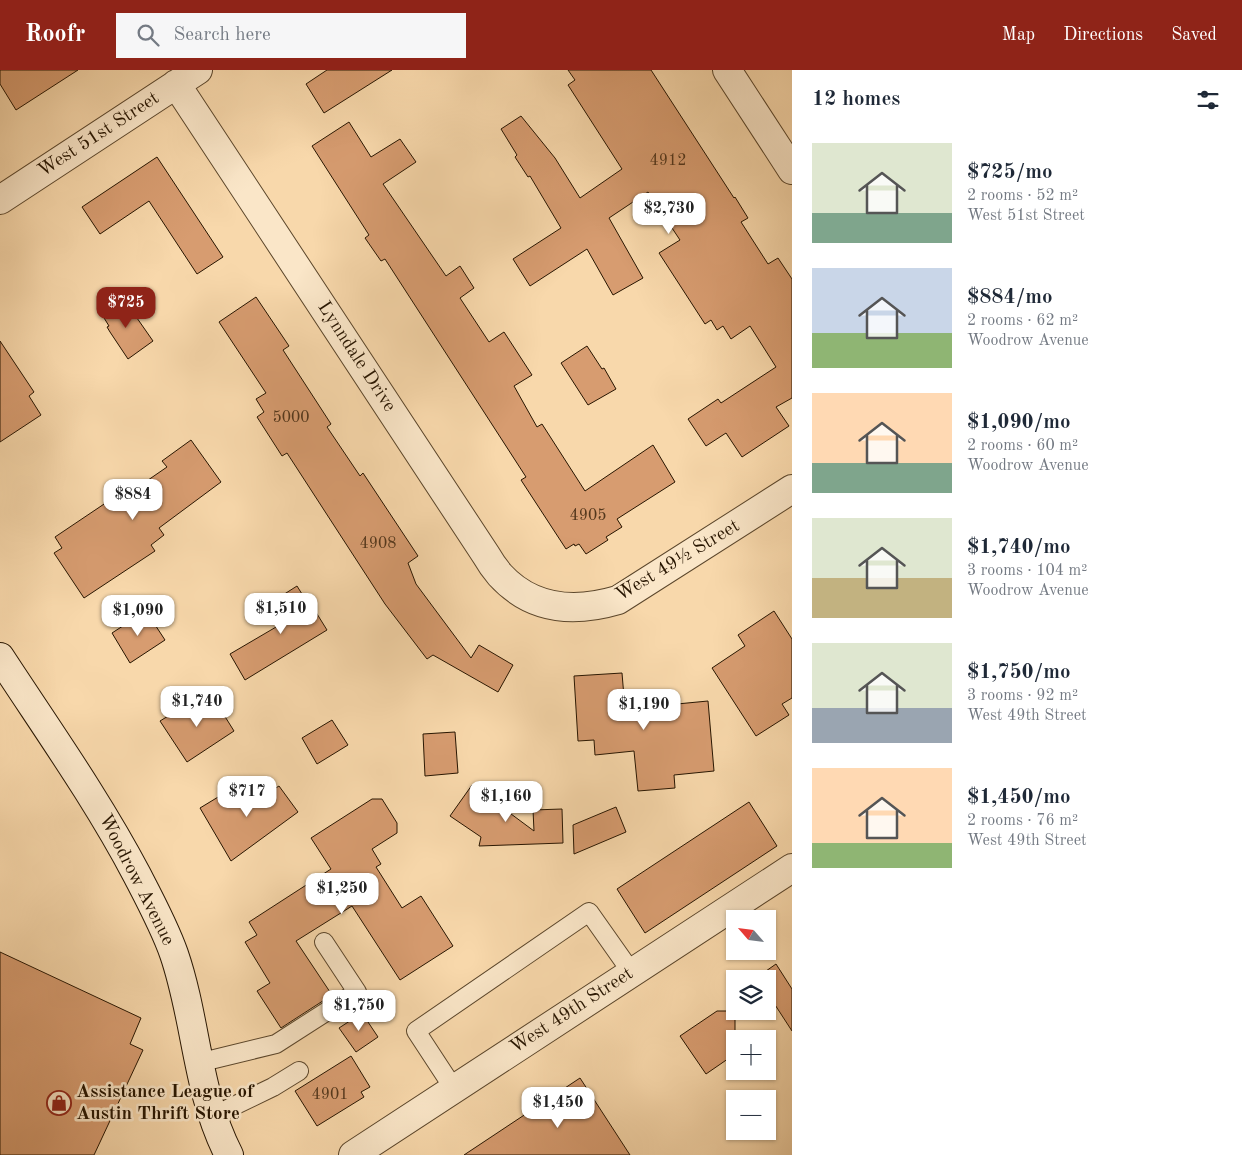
<!DOCTYPE html>
<meta charset="utf-8">
<style>
:root{--surface:#fff;--page:#f6f6f7;--text:#1f2937;--muted:#747a83;--accent:#8f2418}
body{margin:0;font-family:"Old Standard TT",serif;background:var(--page);color:var(--text);height:100vh;display:flex;flex-direction:column;font-size:19px;white-space:nowrap}
*{box-sizing:border-box;margin:0}
p{font-size:16px;color:var(--muted)}
.icon{flex:none;width:28px;height:28px;fill:none;stroke:currentColor;stroke-width:2;stroke-linecap:round;stroke-linejoin:round}
.map{position:relative;flex:1;overflow:hidden}
.details{display:flex;flex-direction:column;background:var(--surface);width:450px}
.details>*{flex:none}
.needle{width:32px;rotate:298deg}
.controls{position:absolute;left:726px;top:840px;display:grid;gap:10px}
.controls a{display:grid;place-items:center;width:50px;height:50px;border-radius:0px;background:var(--surface);box-shadow:0 1px 4px #0004;font-size:25px}
.price{position:absolute;translate:-50% -42px;padding:0 11px;border-radius:10px;background:#fff;color:#222;font-size:16px;line-height:32px;filter:drop-shadow(0 1px 2px #0008)}
.price::after{content:'';position:absolute;left:50%;top:30px;width:15px;height:11px;margin-left:-8px;background:inherit;clip-path:polygon(0 0,100% 0,50% 100%)}
.price.on{background:var(--accent);color:#fff}
ul{padding:0;list-style:none}
li{display:flex;align-items:center;gap:15px;height:125px;padding:0 20px}
li span{display:grid;place-items:center;flex:none;width:140px;height:100px;border-radius:0px;color:#555}
li>.icon{margin-inline-start:auto}
span .icon{width:60px;height:60px;fill:#fffc;stroke-width:1}
li b{font-size:21px}
h2{display:flex;justify-content:space-between;align-items:center;height:60px;padding:0 20px;font-size:21px}
header{display:flex;align-items:center;gap:30px;box-sizing:border-box;height:70px;padding:0 25px;background:var(--accent);color:#fff}
header strong{font-size:24px}
nav{display:flex;gap:28px;margin-inline-start:auto;font-size:18px}
.search{width:350px;height:45px;background:var(--page);display:flex;align-items:center;gap:12px;box-sizing:border-box;padding:0 18px;border-radius:0px;color:var(--muted);font-size:19px}
main{display:flex;flex:1;min-height:0}
.map>svg:first-child{display:block}
.building{fill:#d79c70;stroke:#271500}
.lines{fill:none;stroke-linecap:round;stroke-linejoin:round}
.lane-casing{stroke:#5b462b;stroke-width:20}
.street-casing{stroke:#5b462b;stroke-width:30}
.secondary-casing{stroke:#271500;stroke-width:30}
.lane{stroke:#fae6c8;stroke-width:18}
.street{stroke:#fae6c8;stroke-width:28}
.secondary{stroke:#fae6c8;stroke-width:28}
.labels{text-anchor:middle;dominant-baseline:central;stroke-width:5;stroke-linejoin:round;paint-order:stroke}
.number-label{font-size:16px;fill:#53371c}
.street-label{font-size:19px;fill:#271500;stroke:#fae6c8}
.poi-label{font-size:19px;font-weight:bold;fill:#271500;stroke:#fae6c8;text-anchor:start}
</style>
<header>
<strong>Roofr</strong>
<div class="search"><svg class="icon" aria-label="search" viewBox="0 0 24 24"><circle cx="10" cy="10" r="6"/><path d="M15 15l6 6"/></svg>Search here</div>
<nav><a>Map</a><a>Directions</a><a>Saved</a></nav>
</header>
<main>
<div class="map">
<svg width="792" height="1085" viewBox="0 0 792 1085">
<rect width="100%" height="100%" fill="#f8d8ab"/>
<filter id="stains"><feTurbulence type="fractalNoise" baseFrequency=".004" numOctaves="4"/><feColorMatrix values="0 0 0 0 .2 0 0 0 0 .09 0 0 0 0 .02 0 0 0 .5 -.17"/></filter>
<radialGradient id="worn" r=".72"><stop offset=".6" stop-color="#630" stop-opacity="0"/><stop offset="1" stop-color="#630" stop-opacity=".3"/></radialGradient>
<path class="building" d="M 0,0 L 78,0 L 16,40 L 0,14 Z
M 327,0 L 392,0 L 324,43 L 306,14 Z
M 568,0 L 651,0 L 734,128 L 735,127 L 748,148 L 741,152 L 768,194 L 778,188 L 792,209 L 792,328 L 776,337 L 789,356 L 742,387 L 726,363 L 706,376 L 688,349 L 718,329 L 721,333 L 776,297 L 750,256 L 731,269 L 723,256 L 717,260 L 711,250 L 705,254 L 659,183 L 680,170 L 648,122 L 609,148 L 643,208 L 613,225 L 587,179 L 530,216 L 513,189 L 561,158 L 530,106 L 528,107 L 515,87 L 517,85 L 501,59 L 521,46 L 555,88 L 580,128 L 622,99 L 568,15 L 575,10 Z
M 349,52 L 371,87 L 400,69 L 416,92 L 383,114 L 446,206 L 460,196 L 474,218 L 460,228 L 489,272 L 504,262 L 532,305 L 514,316 L 537,357 L 542,354 L 585,421 L 653,375 L 675,412 L 617,449 L 622,457 L 606,467 L 608,470 L 586,484 L 579,474 L 575,476 L 574,474 L 566,479 L 521,410 L 526,407 L 385,189 L 381,191 L 365,168 L 369,165 L 312,76 Z
M 157,87 L 223,187 L 197,204 L 149,131 L 100,164 L 82,137 Z
M 256,227 L 289,276 L 283,280 L 331,354 L 327,357 L 360,406 L 363,403 L 418,486 L 408,493 L 416,514 L 471,588 L 479,575 L 513,595 L 498,622 L 433,585 L 427,589 L 385,534 L 287,383 L 282,386 L 257,347 L 264,342 L 256,329 L 266,323 L 219,252 Z
M 123,228 L 153,271 L 128,289 L 110,262 L 107,257 L 109,256 L 101,243 Z
M 0,271 L 34,322 L 29,326 L 41,345 L 0,372 Z
M 587,276 L 602,299 L 604,298 L 616,319 L 588,335 L 561,293 Z
M 191,370 L 221,412 L 159,458 L 164,465 L 151,475 L 155,481 L 84,528 L 54,483 L 62,478 L 55,467 L 119,424 L 122,428 L 167,397 L 162,391 Z
M 297,516 L 307,532 L 309,531 L 327,560 L 245,610 L 230,584 L 288,550 L 275,530 Z
M 146,541 L 165,570 L 130,593 L 112,563 Z
M 774,541 L 792,569 L 792,628 L 782,634 L 789,645 L 756,666 L 712,598 L 745,576 L 738,565 Z
M 622,603 L 625,639 L 708,631 L 714,701 L 674,705 L 675,718 L 638,721 L 634,681 L 595,685 L 594,670 L 578,671 L 574,606 Z
M 214,629 L 234,661 L 187,692 L 160,651 L 191,632 L 196,640 Z
M 332,650 L 348,675 L 317,694 L 302,668 Z
M 455,662 L 458,703 L 425,706 L 423,664 Z
M 472,715 L 534,761 L 533,740 L 562,739 L 563,773 L 479,776 L 481,767 L 450,746 Z
M 279,716 L 298,742 L 231,791 L 200,738 L 233,718 L 241,727 L 244,726 L 248,731 L 268,717 L 271,721 Z
M 372,729 L 382,729 L 397,753 L 397,763 L 372,779 L 381,794 L 376,797 L 402,838 L 421,826 L 453,876 L 400,910 L 352,836 L 296,871 L 332,925 L 281,958 L 257,921 L 270,913 L 245,872 L 257,865 L 249,852 L 331,799 L 311,768 Z
M 749,732 L 777,776 L 645,863 L 617,819 Z
M 616,737 L 626,762 L 574,784 L 573,755 Z
M 0,882 L 141,948 L 130,974 L 143,980 L 94,1085 L 0,1085 Z
M 776,894 L 792,919 L 792,961 L 768,924 L 768,909 L 756,908 Z
M 717,941 L 735,941 L 735,984 L 706,1004 L 680,966 Z
M 362,943 L 378,967 L 356,982 L 339,958 Z
M 351,986 L 370,1017 L 361,1022 L 364,1027 L 317,1056 L 295,1021 Z
M 580,1008 L 630,1085 L 464,1085 Z"/>
<g class="lines">
<defs>
<path id="lane" d="M 198,993 L 276,974 L 357,922 L 324,872
M 454,1019 L 416,961 L 589,842 L 632,903
M 213,1046 L 273,1017 L 299,1001"/>
<path id="street" d="M 727,0 L 792,100
M 176,14 L 486,485 C 490,492 495,499 500,505 C 532,540 574,543 618,530 L 792,419
M 0,130 L 198,0
M 353,1085 L 792,798"/>
<path id="secondary" d="M 0,587 C 47,659 97,729 137,805 C 150,830 165,858 174,884 C 197,951 196,1021 229,1085"/>
</defs>
<use href="#lane" class="lane-casing"/>
<use href="#street" class="street-casing"/>
<use href="#secondary" class="secondary-casing"/>
<use href="#lane" class="lane"/>
<use href="#street" class="street"/>
<use href="#secondary" class="secondary"/>
</g>
<defs>
<symbol id="shop-ring" viewBox="-11 -11 22 22"><circle r="9.5" fill="#fae6c8" stroke="#8f2418" stroke-width="1.5"/><path d="M-5-2.5h2.3a2.7 3.5 0 0 1 5.4 0H5L5.5 6h-11ZM-1.5-2.5h3a1.5 2.3 0 0 0-3 0Z" fill="#8f2418"/></symbol>
</defs>
<g fill-rule="evenodd">
<use href="#shop-ring" x="45" y="1019" width="28" height="28"/>
</g>
<g class="labels">
<g class="number-label">
<text x="668" y="91">4912</text>
<text x="291" y="348">5000</text>
<text x="588" y="446">4905</text>
<text x="378" y="474">4908</text>
<text x="330" y="1025">4901</text>
</g>
<g class="street-label">
<text transform="translate(99 65) rotate(-33)">West 51st Street</text>
<text transform="translate(356 287) rotate(57)">Lynndale Drive</text>
<text transform="translate(678 491) rotate(-31)">West 49½ Street</text>
<text transform="translate(136 810) rotate(63)">Woodrow Avenue</text>
<text transform="translate(572 941) rotate(-33)">West 49th Street</text>
</g>
<g class="poi-label">
<text x="76" y="1022">Assistance League of<tspan x="76" dy="22">Austin Thrift Store</tspan></text>
</g>
</g>
<rect width="100%" height="100%" filter="url(#stains)"/>
<rect width="100%" height="100%" fill="url(#worn)"/>
</svg>
<div class="controls">
<a><svg class="needle" viewBox="-14 -14 28 28"><path d="M0-13l5 13h-10z" fill="#e53935"/><path d="M0 13l5-13h-10z" fill="#747a83"/></svg></a>
<a><svg class="icon" aria-label="layers" viewBox="0 0 24 24"><path d="M12 4l9 5-9 5-9-5zM3 14l9 5 9-5"/></svg></a>
<a>+</a>
<a>−</a>
</div>
<b class="price" style="left:669px;top:165px">$2,730</b>
<b class="price on" style="left:126px;top:259px">$725</b>
<b class="price" style="left:133px;top:451px">$884</b>
<b class="price" style="left:281px;top:565px">$1,510</b>
<b class="price" style="left:138px;top:567px">$1,090</b>
<b class="price" style="left:197px;top:658px">$1,740</b>
<b class="price" style="left:644px;top:661px">$1,190</b>
<b class="price" style="left:247px;top:748px">$717</b>
<b class="price" style="left:506px;top:753px">$1,160</b>
<b class="price" style="left:342px;top:845px">$1,250</b>
<b class="price" style="left:359px;top:962px">$1,750</b>
<b class="price" style="left:558px;top:1059px">$1,450</b>
</div>
<section class="details">
<h2>12 homes<svg class="icon" aria-label="filters" viewBox="0 0 24 24"><path d="M4 7h16M4 17h16"/><circle cx="9" cy="7" r="2"/><circle cx="15" cy="17" r="2"/></svg></h2>
<ul>
<li><span style="background:linear-gradient(#dfe7d0 70%,#7fa58c 0)"><svg class="icon" aria-label="home" viewBox="0 0 24 24"><path d="M3 11l9-7 9 7M6 9v11h12V9"/></svg></span><div><b>$725/mo</b><p>2 rooms · 52 m²</p><p>West 51st Street</p></div></li>
<li><span style="background:linear-gradient(#c9d6e8 65%,#8fb573 0)"><svg class="icon" aria-label="home" viewBox="0 0 24 24"><path d="M3 11l9-7 9 7M6 9v11h12V9"/></svg></span><div><b>$884/mo</b><p>2 rooms · 62 m²</p><p>Woodrow Avenue</p></div></li>
<li><span style="background:linear-gradient(#ffd9b3 70%,#7fa58c 0)"><svg class="icon" aria-label="home" viewBox="0 0 24 24"><path d="M3 11l9-7 9 7M6 9v11h12V9"/></svg></span><div><b>$1,090/mo</b><p>2 rooms · 60 m²</p><p>Woodrow Avenue</p></div></li>
<li><span style="background:linear-gradient(#dfe7d0 60%,#c2b280 0)"><svg class="icon" aria-label="home" viewBox="0 0 24 24"><path d="M3 11l9-7 9 7M6 9v11h12V9"/></svg></span><div><b>$1,740/mo</b><p>3 rooms · 104 m²</p><p>Woodrow Avenue</p></div></li>
<li><span style="background:linear-gradient(#dfe7d0 65%,#9aa5b1 0)"><svg class="icon" aria-label="home" viewBox="0 0 24 24"><path d="M3 11l9-7 9 7M6 9v11h12V9"/></svg></span><div><b>$1,750/mo</b><p>3 rooms · 92 m²</p><p>West 49th Street</p></div></li>
<li><span style="background:linear-gradient(#ffd9b3 75%,#8fb573 0)"><svg class="icon" aria-label="home" viewBox="0 0 24 24"><path d="M3 11l9-7 9 7M6 9v11h12V9"/></svg></span><div><b>$1,450/mo</b><p>2 rooms · 76 m²</p><p>West 49th Street</p></div></li>
</ul>
</section>
</main>
